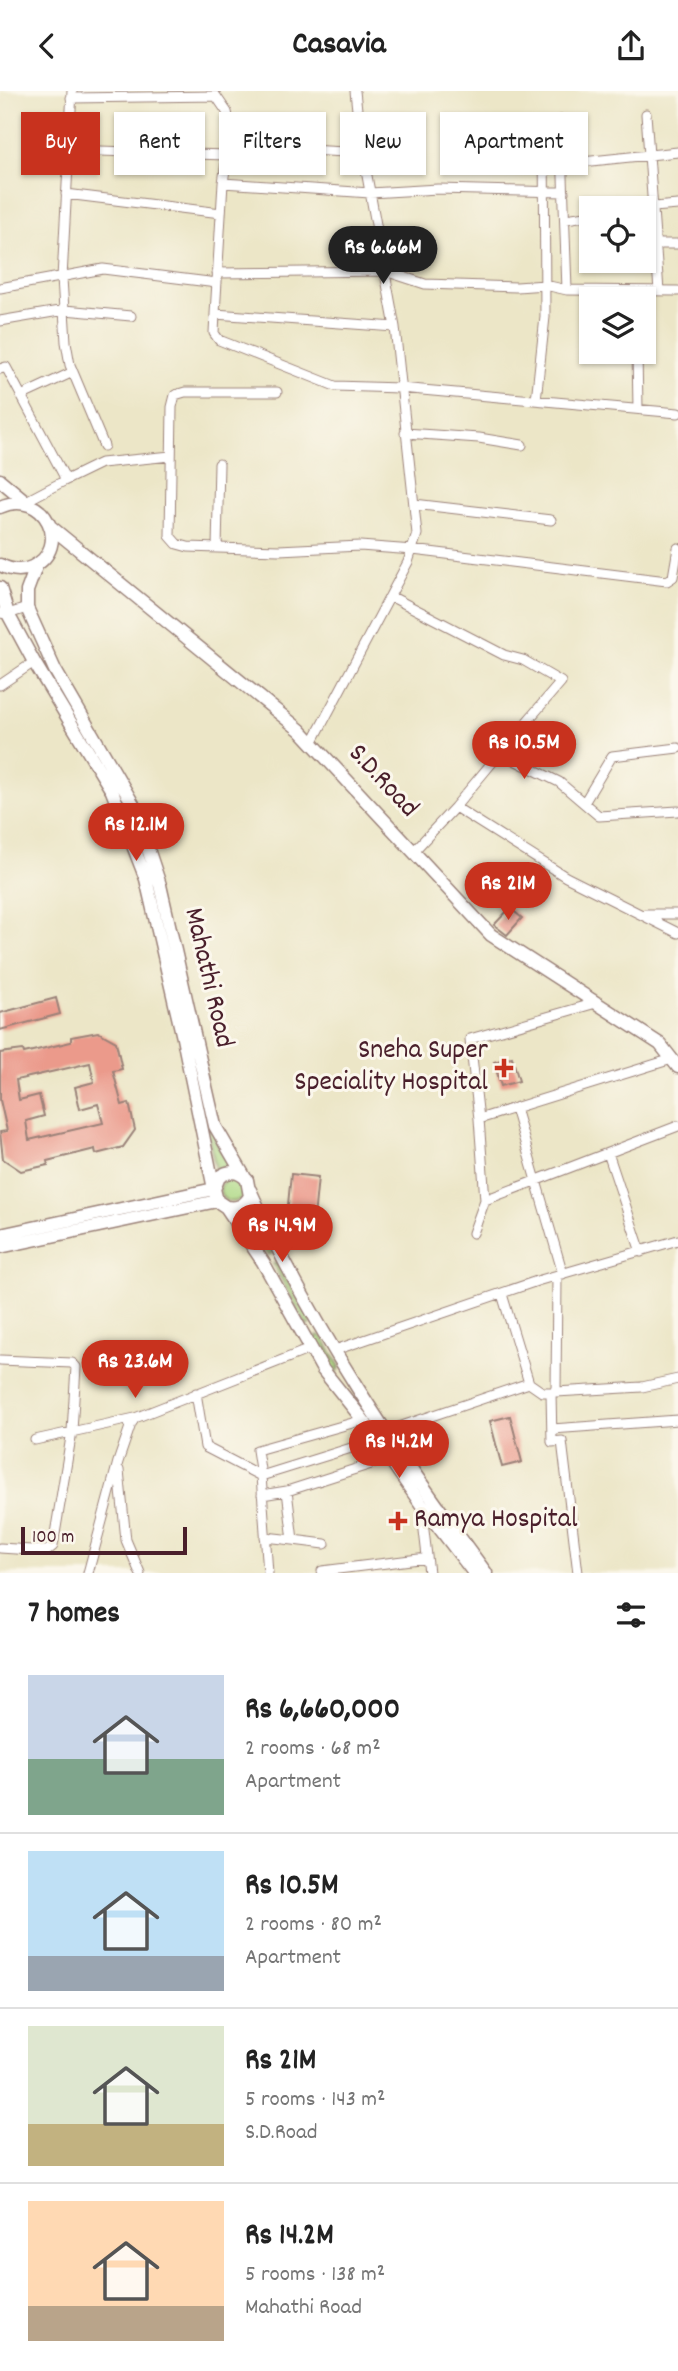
<!DOCTYPE html>
<meta charset="utf-8">
<style>
:root{--surface:#fff;--page:#f2f2f2;--text:#222;--muted:#767676;--line:#e0e0e0;--accent:#c8321e}
body{margin:0;font-family:Dekko,sans-serif;background:var(--page);color:var(--text);height:100vh;display:flex;flex-direction:column;font-size:26px;white-space:nowrap}
*{box-sizing:border-box;margin:0}
p{font-size:23px;color:var(--muted)}
.icon{flex:none;width:38px;height:38px;fill:none;stroke:currentColor;stroke-width:2;stroke-linecap:round;stroke-linejoin:round}
.map{position:relative;height:1482px;overflow:hidden}
.details{display:flex;flex-direction:column;background:var(--surface);flex:1}
.details>*{flex:none}
.guide{position:absolute;left:21px;top:21px;width:637px;height:63px;display:flex;gap:14px}
.fabs{position:absolute;left:579px;top:105px;display:grid;gap:14px}
.fabs a{display:grid;place-items:center;width:77px;height:77px;border-radius:0px;background:var(--surface);box-shadow:0 2px 5px #0004;font-size:35px}
.scale{position:absolute;left:21px;bottom:18px;width:166px;box-sizing:border-box;padding-left:7px;border:4px solid #4a1f2b;border-top:0;font-size:19px;line-height:24px;white-space:nowrap;color:#4a1f2b;-webkit-text-stroke:5px #fbf7ec;paint-order:stroke}
.price{position:absolute;translate:-50% -60px;padding:0 16px;border-radius:24px;background:var(--accent);color:#fff;font-size:23px;line-height:46px;filter:drop-shadow(0 2px 4px #0008)}
.price::after{content:'';position:absolute;left:50%;top:42px;width:21px;height:16px;margin-left:-10px;background:inherit;clip-path:polygon(0 0,100% 0,50% 100%)}
.price.active{background:#222;color:#fff}
ul{padding:0;list-style:none}
li{display:flex;align-items:center;gap:21px;height:175px;padding:0 28px}
li+li{border-top:2px solid var(--line)}
li span{display:grid;place-items:center;flex:none;width:196px;height:140px;border-radius:0px;color:#555}
li>.icon{margin-inline-start:auto}
span .icon{width:84px;height:84px;fill:#fffc;stroke-width:1}
li b{font-size:30px}
h2{display:flex;justify-content:space-between;align-items:center;height:84px;padding:0 28px;font-size:30px}
.chip{padding:0 24px;border-radius:0px;background:var(--surface);box-shadow:0 2px 5px #0004;font-size:24px;line-height:63px}
.chip.active{background:var(--accent);color:#fff}
header{display:flex;justify-content:space-between;align-items:center;height:91px;padding:0 28px;background:var(--surface);font-size:32px;font-weight:700}
.map>svg:first-child{display:block}
.green{fill:#aed985;stroke:#7c7c58;stroke-width:2}
.building{fill:#eb9a8b;fill-rule:evenodd}
.lines{fill:none;stroke-linecap:round;stroke-linejoin:round}
.street-casing{stroke:#9b8279;stroke-width:11}
.secondary-casing{stroke:#9b8279;stroke-width:15}
.street{stroke:#fff;stroke-width:9}
.secondary{stroke:#fff;stroke-width:12}
.poi-dot{fill:#c8321e;stroke:#fbf7ec;stroke-width:2.5}
.labels{text-anchor:middle;dominant-baseline:central;stroke-width:6;stroke-linejoin:round;paint-order:stroke}
.street-label{font-size:28px;fill:#4a1f2b;stroke:#fbf7ec}
.poi-label{font-size:28px;fill:#4a1f2b;stroke:#fbf7ec;text-anchor:end}
</style>
<header><svg class="icon" aria-label="back" viewBox="0 0 24 24"><path d="M15 5l-7 7 7 7"/></svg>Casavia<svg class="icon" aria-label="share" viewBox="0 0 24 24"><path d="M12 15V3M7 8l5-5 5 5M5 13v7h14v-7"/></svg></header>
<div class="map">
<svg width="678" height="1482" viewBox="0 0 678 1482">
<rect width="100%" height="100%" fill="#fbf7ec"/>
<filter id="ink" filterUnits="userSpaceOnUse"><feTurbulence type="fractalNoise" baseFrequency=".0143" numOctaves="2"/><feDisplacementMap in="SourceGraphic" scale="14" xChannelSelector="R" yChannelSelector="G"/><feConvolveMatrix kernelMatrix="1 2 1 2 8 2 1 2 1" color-interpolation-filters="sRGB"/></filter>
<filter id="wash" filterUnits="userSpaceOnUse"><feTurbulence type="fractalNoise" baseFrequency=".00686" numOctaves="4" result="noise"/><feDisplacementMap in="SourceGraphic" scale="28" xChannelSelector="R" yChannelSelector="G"/><feGaussianBlur stdDeviation="1.57" result="paint"/><feColorMatrix in="noise" values="0 0 0 0 0 0 0 0 0 0 0 0 0 0 0 0 0 1.4 0 .05"/><feComposite in="paint" operator="in"/></filter>
<g filter="url(#wash)">
<rect width="100%" height="100%" fill="#ece6c7"/>
<path class="green" d="M 209,1034 L 219,1057 L 231,1074 L 216,1079 L 206,1035 Z
M220 1099a12 12 0 1 1 24 0a12 12 0 1 1-24 0Z
M 252,1118 L 273,1162 L 268,1164 L 241,1124 Z
M 277,1171 L 312,1232 L 307,1235 L 273,1173 Z
M 318,1245 L 322,1245 L 340,1276 L 335,1282 L 332,1282 L 312,1249 Z"/>
<g id="blocks">
<path class="building" d="M 510,817 L 522,827 L 507,844 L 494,834 Z
M 56,907 L 60,923 L 0,939 L 0,922 Z
M 98,941 L 116,951 L 122,978 L 113,980 L 122,1014 L 129,1012 L 135,1039 L 123,1056 L 96,1063 L 95,1058 L 47,1070 L 48,1074 L 21,1080 L 3,1068 L 0,1041 L 7,1040 L 0,1009 L 0,962 L 23,959 L 24,962 L 71,951 L 71,946 ZM 90,972 L 94,991 L 75,996 L 80,1018 L 98,1013 L 103,1032 L 29,1049 L 26,1030 L 44,1025 L 39,1004 L 19,1009 L 16,989 Z
M 512,966 L 519,990 L 501,995 L 494,971 Z
M 291,1083 L 318,1086 L 314,1127 L 287,1124 Z
M 510,1325 L 522,1371 L 502,1376 L 490,1330 Z"/>
</g>
</g>
<g filter="url(#ink)">
<use href="#blocks" fill-opacity="0" stroke="#9b8279" stroke-width="2"/>
<g class="lines">
<defs>
<path id="street" d="M 72,0 L 62,187 L 66,251 L 70,274 L 104,355
M 71,7 L 216,5 L 227,21 L 235,55
M 646,23 L 659,200
M 561,29 L 567,199
M 68,59 L 226,64
M 363,62 L 235,55 L 228,58 L 223,92 L 215,223 L 214,242 L 219,249 L 335,295 L 400,297 L 678,322
M 563,73 L 678,61
M 223,92 L 370,102 L 438,98 L 564,101
M 66,103 L 221,122
M 641,117 L 678,114
M 566,128 L 592,124
M 656,153 L 678,153
M 217,182 L 385,180 L 425,193 L 517,196 L 545,194 L 567,199 L 678,200
M 0,197 L 103,178 L 217,192
M 215,223 L 395,236
M 0,230 L 65,219 L 131,225
M 637,261 L 638,318
M 0,278 L 6,276 L 64,385 L 64,390 L 26,410
M 277,301 L 185,301 L 175,304 L 172,316 L 170,445 L 177,453 L 188,456 L 279,459 L 360,455 L 413,459 L 667,490 L 673,486 L 678,457
M 21,305 L 73,281
M 536,309 L 545,226 L 544,34
M 405,342 L 479,347 L 522,354
M 64,390 L 101,372 L 171,365
M 414,413 L 551,429
M 217,457 L 219,373
M 390,505 L 504,564 L 523,569 L 561,591 L 500,662
M 0,522 L 8,523 L 27,517
M 0,594 L 34,571
M 312,652 L 408,471 L 417,443 L 395,236 L 360,47 L 355,0
M 584,712 L 612,665 L 678,657
M 455,716 L 500,662 L 559,691 L 599,725 L 678,720
M 413,761 L 455,716 L 566,786 L 678,842
M 645,823 L 678,823
M 515,1017 L 563,1183
M 479,1028 L 470,948 L 596,912
M 608,1062 L 641,1161
M 485,1109 L 678,1035
M 473,1142 L 485,1109 L 479,1028 L 672,968
M 335,1259 L 537,1190 L 678,1149
M 0,1269 L 72,1272 L 76,1276 L 72,1340 L 53,1455 L 47,1460 L 0,1457
M 529,1292 L 542,1301 L 556,1301 L 557,1185
M 551,1301 L 552,1351 L 562,1350 L 578,1482
M 556,1301 L 642,1296 L 678,1288
M 196,1302 L 205,1356 L 261,1385
M 552,1338 L 678,1329
M 387,1340 L 529,1292 L 502,1203
M 35,1349 L 135,1327
M 119,1379 L 126,1449 L 140,1482
M 261,1385 L 257,1359 L 363,1329
M 262,1404 L 287,1400 L 390,1367
M 421,1414 L 429,1482
M 265,1446 L 293,1449 L 287,1400
M 293,1449 L 325,1453
M 322,1480 L 427,1467
M 88,1482 L 118,1371 L 131,1333 L 135,1327 L 310,1258
M 268,1482 L 261,1385 L 377,1349"/>
<path id="secondary" d="M 0,389 L 29,413
M 0,416 C 45,396 73,457 32,476 C 21,481 10,479 0,474
M 51,436 L 300,639 L 491,844 L 660,953 L 678,976
M 37,473 L 27,500 L 27,517 L 55,579 L 133,713 L 160,794 L 215,1035 L 244,1085
M 0,497 L 8,523 L 34,571 L 112,700 L 146,788 L 183,947 L 214,1098 L 0,1144
M 250,1099 C 311,1236 397,1362 486,1482
M 226,1116 C 237,1118 244,1115 250,1105 L 247,1089 C 239,1079 229,1079 219,1086 L 214,1098 L 217,1110 L 226,1116 L 263,1171 L 323,1279 L 363,1329 L 421,1413 L 474,1482
M 0,1156 L 217,1110"/>
</defs>
<use href="#street" class="street-casing"/>
<use href="#secondary" class="secondary-casing"/>
<use href="#street" class="street"/>
<use href="#secondary" class="secondary"/>
</g>
</g>
<g class="poi-dot">
<path d="M500.5 966.5h7v7h7v7h-7v7h-7v-7h-7v-7h7z"/>
<path d="M394.5 1419.5h7v7h7v7h-7v7h-7v-7h-7v-7h7z"/>
</g>
<g class="labels">
<g class="street-label">
<text transform="translate(382 691) rotate(47)">S.D.Road</text>
<text transform="translate(207 887) rotate(77)">Mahathi Road</text>
</g>
<g class="poi-label">
<text x="488" y="961">Sneha Super<tspan x="488" dy="32">Speciality Hospital</tspan></text>
<text x="414" y="1430" text-anchor="start">Ramya Hospital</text>
</g>
</g>
</svg>
<div class="fabs">
<a><svg class="icon" aria-label="locate" viewBox="0 0 24 24"><circle cx="12" cy="12" r="6"/><path d="M12 2v4M12 18v4M2 12h4M18 12h4"/></svg></a>
<a><svg class="icon" aria-label="layers" viewBox="0 0 24 24"><path d="M12 4l9 5-9 5-9-5zM3 14l9 5 9-5"/></svg></a>
</div>
<div class="scale">100 m</div>
<b class="price active" style="left:383px;top:195px">Rs 6.66M</b>
<b class="price" style="left:524px;top:690px">Rs 10.5M</b>
<b class="price" style="left:136px;top:772px">Rs 12.1M</b>
<b class="price" style="left:508px;top:831px">Rs 21M</b>
<b class="price" style="left:282px;top:1173px">Rs 14.9M</b>
<b class="price" style="left:135px;top:1309px">Rs 23.6M</b>
<b class="price" style="left:399px;top:1389px">Rs 14.2M</b>
<div class="guide">
<a class="chip active">Buy</a>
<a class="chip">Rent</a>
<a class="chip">Filters</a>
<a class="chip">New</a>
<a class="chip">Apartment</a>
</div>
</div>
<section class="details">
<h2>7 homes<svg class="icon" aria-label="filters" viewBox="0 0 24 24"><path d="M4 7h16M4 17h16"/><circle cx="9" cy="7" r="2"/><circle cx="15" cy="17" r="2"/></svg></h2>
<ul>
<li><span style="background:linear-gradient(#c9d6e8 60%,#7fa58c 0)"><svg class="icon" aria-label="home" viewBox="0 0 24 24"><path d="M3 11l9-7 9 7M6 9v11h12V9"/></svg></span><div><b>Rs 6,660,000</b><p>2 rooms · 68 m²</p><p>Apartment</p></div></li>
<li><span style="background:linear-gradient(#bfe0f5 75%,#9aa5b1 0)"><svg class="icon" aria-label="home" viewBox="0 0 24 24"><path d="M3 11l9-7 9 7M6 9v11h12V9"/></svg></span><div><b>Rs 10.5M</b><p>2 rooms · 80 m²</p><p>Apartment</p></div></li>
<li><span style="background:linear-gradient(#dfe7d0 70%,#c2b280 0)"><svg class="icon" aria-label="home" viewBox="0 0 24 24"><path d="M3 11l9-7 9 7M6 9v11h12V9"/></svg></span><div><b>Rs 21M</b><p>5 rooms · 143 m²</p><p>S.D.Road</p></div></li>
<li><span style="background:linear-gradient(#ffd9b3 75%,#b9a48a 0)"><svg class="icon" aria-label="home" viewBox="0 0 24 24"><path d="M3 11l9-7 9 7M6 9v11h12V9"/></svg></span><div><b>Rs 14.2M</b><p>5 rooms · 138 m²</p><p>Mahathi Road</p></div></li>
</ul>
</section>
